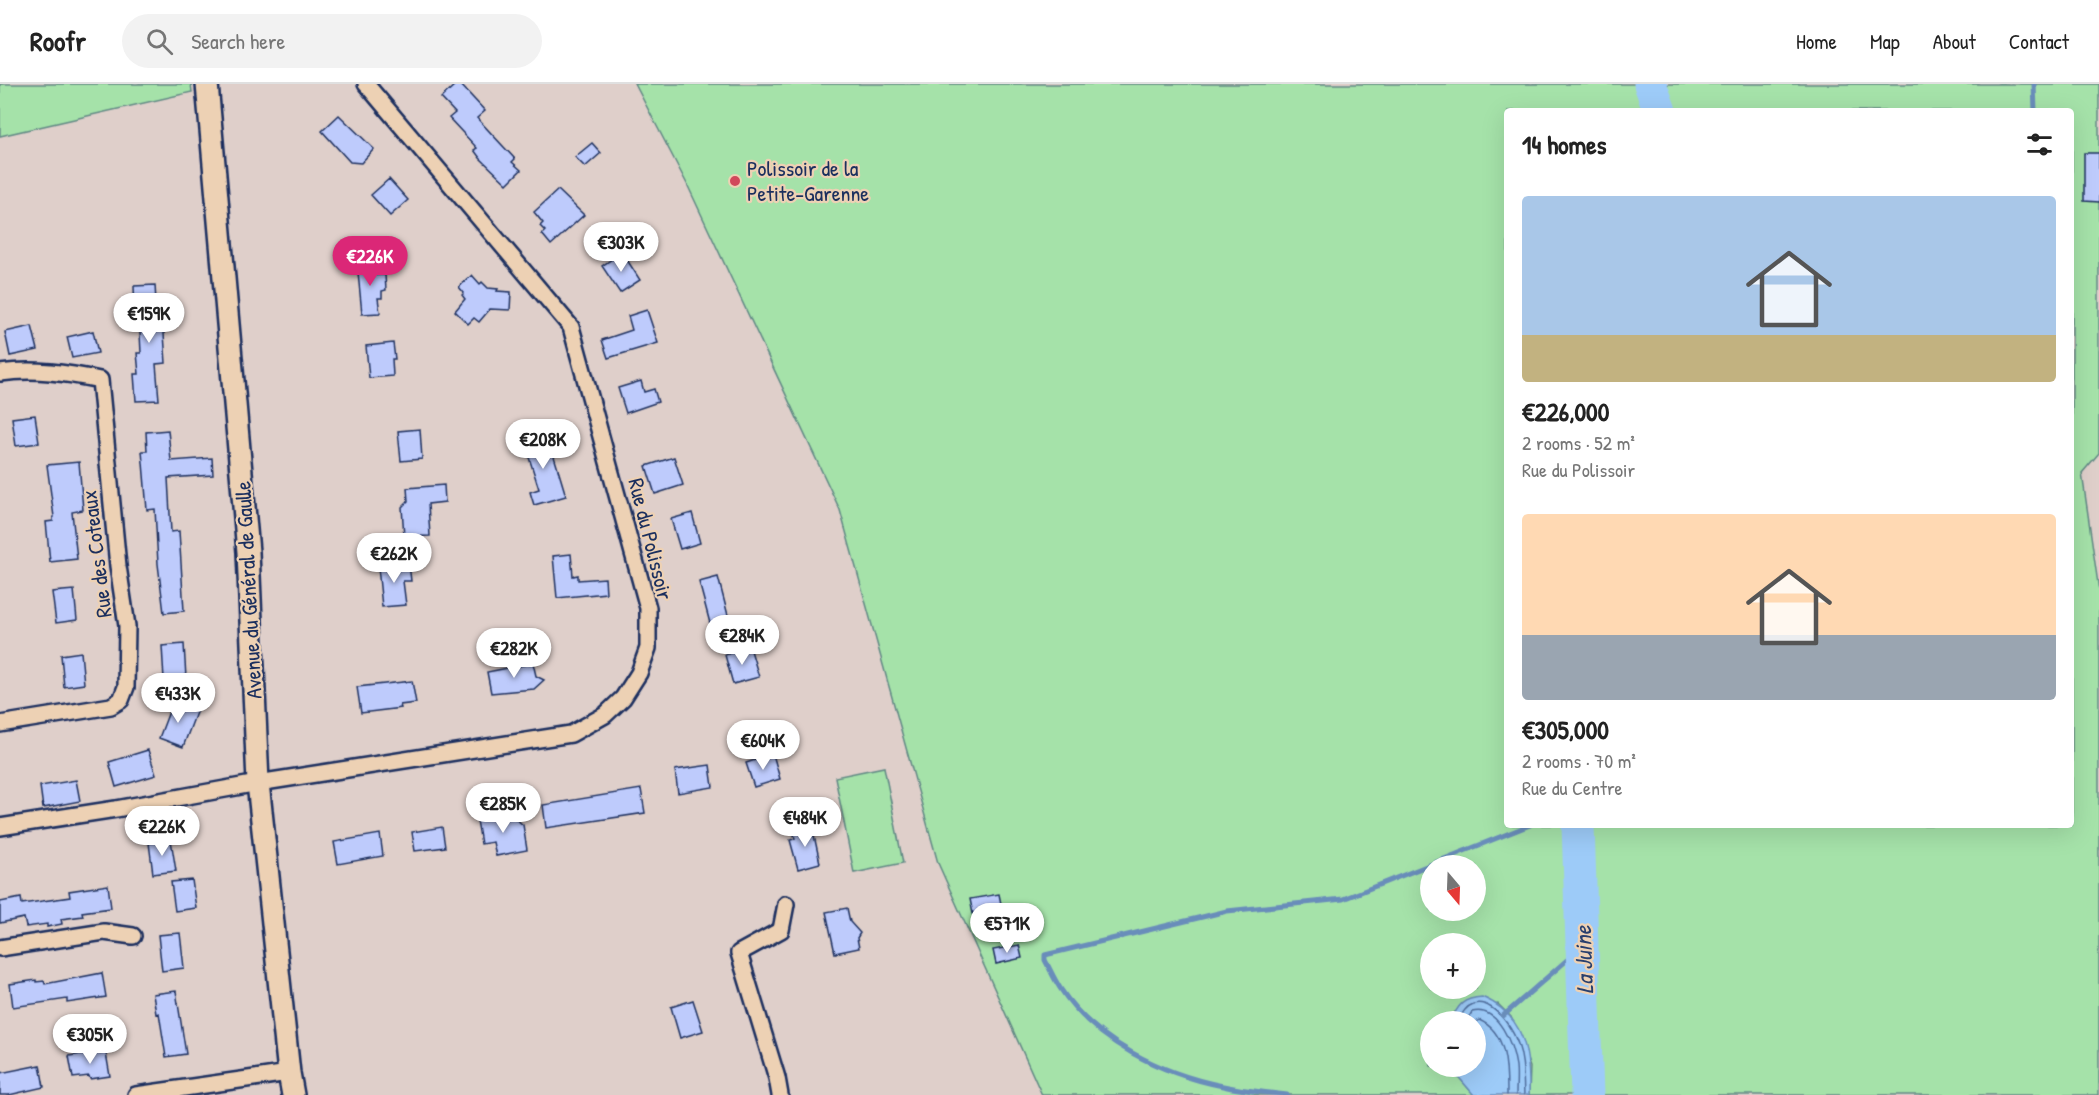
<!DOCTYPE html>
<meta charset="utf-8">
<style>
:root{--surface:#fff;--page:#f2f2f2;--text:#222;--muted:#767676;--line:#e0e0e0;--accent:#db2777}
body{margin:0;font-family:"Patrick Hand",sans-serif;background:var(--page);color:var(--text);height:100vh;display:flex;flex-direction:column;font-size:22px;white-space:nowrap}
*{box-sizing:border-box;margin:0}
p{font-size:20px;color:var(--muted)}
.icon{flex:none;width:33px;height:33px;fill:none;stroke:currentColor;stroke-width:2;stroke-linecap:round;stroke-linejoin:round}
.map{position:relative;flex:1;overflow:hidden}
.details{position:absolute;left:1504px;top:24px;width:570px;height:720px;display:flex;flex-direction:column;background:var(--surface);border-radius:6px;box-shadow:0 6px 24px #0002}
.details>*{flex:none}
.needle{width:39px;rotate:161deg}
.fabs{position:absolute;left:1420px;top:771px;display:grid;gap:12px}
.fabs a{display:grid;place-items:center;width:66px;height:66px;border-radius:50%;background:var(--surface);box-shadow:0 6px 24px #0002;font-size:30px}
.price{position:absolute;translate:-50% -51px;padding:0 14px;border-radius:21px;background:#fff;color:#222;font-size:20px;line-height:39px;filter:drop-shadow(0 2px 3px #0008)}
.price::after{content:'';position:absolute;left:50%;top:36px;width:18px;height:14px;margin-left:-9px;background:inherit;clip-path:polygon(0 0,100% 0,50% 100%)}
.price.active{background:var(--accent);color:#fff}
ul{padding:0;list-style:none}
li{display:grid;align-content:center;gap:12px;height:318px;padding:0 18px}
li span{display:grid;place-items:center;height:186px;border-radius:6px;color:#555}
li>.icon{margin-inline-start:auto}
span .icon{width:108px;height:108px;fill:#fffc;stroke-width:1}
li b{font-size:26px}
h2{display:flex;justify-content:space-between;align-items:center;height:72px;padding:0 18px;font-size:26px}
header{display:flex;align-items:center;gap:36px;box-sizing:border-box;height:84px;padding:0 30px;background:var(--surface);border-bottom:2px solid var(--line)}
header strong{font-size:28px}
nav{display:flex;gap:33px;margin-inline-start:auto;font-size:21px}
.search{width:420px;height:54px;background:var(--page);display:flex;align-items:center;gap:15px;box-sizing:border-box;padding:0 21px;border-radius:33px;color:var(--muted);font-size:22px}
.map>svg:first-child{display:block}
.green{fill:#a5e2a9;stroke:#608884;stroke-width:1.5;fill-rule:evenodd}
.water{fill:#9dcbf8;stroke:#698dba;stroke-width:1.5}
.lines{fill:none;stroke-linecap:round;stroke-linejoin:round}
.shore{stroke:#4f6d9c;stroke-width:1.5}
.stream{stroke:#698dba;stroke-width:5}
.river{stroke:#9dcbf8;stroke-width:33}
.building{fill:#becbfc;stroke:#1b2f5e;stroke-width:1.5}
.minor-casing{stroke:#1b2f5e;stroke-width:20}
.secondary-casing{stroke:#1b2f5e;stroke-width:26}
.minor{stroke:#edd1b4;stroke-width:15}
.secondary{stroke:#edd1b4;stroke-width:21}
.poi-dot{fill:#d1495b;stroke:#edd1b4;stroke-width:2}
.labels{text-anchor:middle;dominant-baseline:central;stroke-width:4.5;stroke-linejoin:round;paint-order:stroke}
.poi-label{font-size:22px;fill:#1b2f5e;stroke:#edd1b4;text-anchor:start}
.street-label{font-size:22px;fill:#1b2f5e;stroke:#edd1b4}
.water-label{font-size:24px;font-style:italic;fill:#283f6d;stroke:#edd1b4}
</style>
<header>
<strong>Roofr</strong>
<div class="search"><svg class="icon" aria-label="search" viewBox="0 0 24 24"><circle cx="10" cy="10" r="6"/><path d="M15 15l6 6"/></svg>Search here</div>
<nav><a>Home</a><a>Map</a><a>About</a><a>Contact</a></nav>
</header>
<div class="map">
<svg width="2099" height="1011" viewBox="0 0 2099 1011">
<rect width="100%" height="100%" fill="#dfcfca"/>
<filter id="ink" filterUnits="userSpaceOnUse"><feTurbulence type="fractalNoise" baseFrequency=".0167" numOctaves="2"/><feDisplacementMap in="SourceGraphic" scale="12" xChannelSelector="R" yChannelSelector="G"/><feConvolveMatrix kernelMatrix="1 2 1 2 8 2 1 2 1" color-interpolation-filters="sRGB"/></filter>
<g filter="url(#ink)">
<path class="green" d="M 0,0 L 191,0 L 192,8 L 0,52 Z
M 635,0 L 2099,0 L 2099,369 L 2082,389 L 2099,507 L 2099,1011 L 1529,1011 L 1530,983 L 1511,933 L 1498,920 L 1455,928 L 1451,937 L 1431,938 L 1431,982 L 1450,983 L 1474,1011 L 1042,1011 L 938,779 L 840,426 L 687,100 ZM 1508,27 L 2072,27 L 2072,741 L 1508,741 ZM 1431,782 L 1476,782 L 1476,826 L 1431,826 ZM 1431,860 L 1476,860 L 1476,904 L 1431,904 Z
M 884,683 L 903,779 L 854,789 L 835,693 Z"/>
<path class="water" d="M 1482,913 C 1525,931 1530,969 1529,1011 L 1474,1011 L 1450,983 L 1476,982 L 1476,938 L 1451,937 C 1458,921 1463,914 1482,913 Z"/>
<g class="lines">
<path class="shore" d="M 1458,938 C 1475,896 1509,934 1518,960 C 1524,977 1523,993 1524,1011
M 1466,938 L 1472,928 C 1499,921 1513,962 1516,982 C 1517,991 1516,1001 1516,1011
M 1476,938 L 1479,936 C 1508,948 1507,986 1507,1011"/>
<path class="stream" d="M 2034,0 L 2035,27
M 1503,932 L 1583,862
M 1287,1011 C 1266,1008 1244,1007 1223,1002 C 1162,990 1095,958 1060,904 C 1054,895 1050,885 1045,876 L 1045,871 L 1227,827 L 1343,815 L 1530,741"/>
<path class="river" d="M 1650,0 L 1660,27
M 1578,741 L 1587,1011"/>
</g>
<path class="building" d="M 456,0 L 460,0 L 485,27 L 477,34 L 515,75 L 512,78 L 521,86 L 507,100 L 480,74 L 474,66 L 477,64 L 449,34 L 455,29 L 441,14 Z
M 339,31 L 374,65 L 361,79 L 350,78 L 322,47 Z
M 592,59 L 601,69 L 585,83 L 575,73 Z
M 2084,69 L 2099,69 L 2099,118 L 2084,117 Z
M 389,95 L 408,116 L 390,132 L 371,111 Z
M 558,106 L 584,131 L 551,161 L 542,150 L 545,147 L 540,142 L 543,139 L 534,128 Z
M 622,168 L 640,196 L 620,209 L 602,182 Z
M 375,177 L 376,191 L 385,191 L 386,206 L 382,207 L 382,214 L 378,214 L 380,229 L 362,230 L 357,178 Z
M 472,191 L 480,200 L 482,198 L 488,204 L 498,205 L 497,207 L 511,208 L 510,226 L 490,225 L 479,238 L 474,234 L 468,240 L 455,227 L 465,215 L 462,211 L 464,209 L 459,203 Z
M 155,201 L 157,235 L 163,235 L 166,279 L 156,280 L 159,316 L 136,317 L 134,290 L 139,290 L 137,269 L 141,269 L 139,229 L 135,229 L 134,202 Z
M 647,226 L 658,259 L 608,274 L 602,256 L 632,246 L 628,232 Z
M 32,242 L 38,266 L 10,272 L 5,248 Z
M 93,247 L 98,269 L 72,274 L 67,253 Z
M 393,259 L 395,275 L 392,275 L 393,292 L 369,294 L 366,262 Z
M 641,297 L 644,308 L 654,305 L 658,318 L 626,329 L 618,304 Z
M 35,331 L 39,359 L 16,362 L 12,334 Z
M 420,345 L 422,375 L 401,377 L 398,347 Z
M 168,346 L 171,377 L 212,374 L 213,391 L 168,394 L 171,448 L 179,447 L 184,527 L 164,529 L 158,480 L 155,425 L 147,426 L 142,367 L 147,367 L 146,348 Z
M 533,348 L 538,363 L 550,359 L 566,412 L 534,421 L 530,408 L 539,405 L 527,367 L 522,368 L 517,353 Z
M 674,373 L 683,401 L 655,410 L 646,382 Z
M 79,378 L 83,426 L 72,428 L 77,475 L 50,478 L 46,438 L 53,437 L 53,433 L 54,433 L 47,381 Z
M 444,401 L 445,418 L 428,420 L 430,452 L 404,453 L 402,423 L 408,417 L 407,404 Z
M 692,429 L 700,459 L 680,465 L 671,435 Z
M 571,470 L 573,492 L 578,491 L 578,496 L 605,494 L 606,509 L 557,514 L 553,472 Z
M 409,480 L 411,497 L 403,497 L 406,521 L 382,523 L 378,483 Z
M 718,493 L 730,539 L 711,543 L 699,498 Z
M 74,506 L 77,536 L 56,539 L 52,508 Z
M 184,560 L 186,594 L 164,595 L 162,562 Z
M 750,563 L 759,593 L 733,600 L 725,571 Z
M 81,568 L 84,600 L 64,603 L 61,571 Z
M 533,579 L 536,592 L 544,596 L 534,605 L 491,609 L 487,588 Z
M 412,597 L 416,619 L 400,621 L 401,624 L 361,629 L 357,603 Z
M 173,617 L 197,626 L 183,663 L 159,654 Z
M 148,666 L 156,691 L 116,703 L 109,678 Z
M 773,670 L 780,695 L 754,703 L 746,679 Z
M 710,681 L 713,703 L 678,709 L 675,686 Z
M 76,696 L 80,717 L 43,724 L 40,702 Z
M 641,705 L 645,729 L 546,744 L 543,721 Z
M 511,731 L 523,741 L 527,766 L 496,772 L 493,758 L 481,760 L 477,736 Z
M 812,742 L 820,779 L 798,785 L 790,756 L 795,755 L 793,746 Z
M 442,743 L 445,763 L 415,767 L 412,748 Z
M 380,750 L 383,772 L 338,780 L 334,758 Z
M 171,756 L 176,787 L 153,790 L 149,759 Z
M 192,796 L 196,824 L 175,827 L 171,798 Z
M 108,801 L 111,824 L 82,828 L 83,832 L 61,835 L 62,840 L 47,843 L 47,840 L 26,843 L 24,834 L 0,839 L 0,818 L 21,814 L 22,820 L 70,813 L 69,807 Z
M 999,810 L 1002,825 L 973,830 L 970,815 Z
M 847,824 L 850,838 L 860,849 L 857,854 L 859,864 L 835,869 L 826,828 Z
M 180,849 L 184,884 L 162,887 L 158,851 Z
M 1019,861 L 1022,874 L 996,880 L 993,866 Z
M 102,889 L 106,913 L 67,919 L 67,915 L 13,923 L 10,900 L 36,896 L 36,898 L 44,897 L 45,900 Z
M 176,907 L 186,970 L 166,973 L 159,929 L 156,930 L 153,910 Z
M 693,916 L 703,947 L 680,954 L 671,923 Z
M 99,967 L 100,970 L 106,969 L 110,992 L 90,995 L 89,992 L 73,994 L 69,972 Z
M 40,981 L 44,1003 L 9,1011 L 0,1011 L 0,989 Z"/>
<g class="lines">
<defs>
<path id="minor" d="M 0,289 C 34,284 67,289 100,296 L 118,482 L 127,542 L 126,603 L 121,616 L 111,622 L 0,640
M 0,743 L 116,725 L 258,699 L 571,650 L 605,631 L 623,614 L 639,589 L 648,564 L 648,524 L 571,243 L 366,0
M 0,864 L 104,848 L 133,852
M 136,1011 L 289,989
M 780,1011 L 777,994 L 739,869 L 781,846 L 786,820"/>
<path id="secondary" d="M 207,0 L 248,468 L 258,699 L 289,989 L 293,1011"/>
</defs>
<use href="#minor" class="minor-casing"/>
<use href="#secondary" class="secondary-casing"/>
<use href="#minor" class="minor"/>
<use href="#secondary" class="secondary"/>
</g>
</g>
<circle class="poi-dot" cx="735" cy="97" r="6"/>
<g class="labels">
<g class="poi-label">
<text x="747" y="84">Polissoir de la<tspan x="747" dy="25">Petite-Garenne</tspan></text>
</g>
<g class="street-label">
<text transform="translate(651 455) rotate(76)">Rue du Polissoir</text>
<text transform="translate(96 470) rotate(-97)">Rue des Coteaux</text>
<text transform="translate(248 506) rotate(-93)">Avenue du Général de Gaulle</text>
</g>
<g class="water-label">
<text transform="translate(1583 876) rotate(-92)">La Juine</text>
</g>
</g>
</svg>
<div class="fabs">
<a><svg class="needle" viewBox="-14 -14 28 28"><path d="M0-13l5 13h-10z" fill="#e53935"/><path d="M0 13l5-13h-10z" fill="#767676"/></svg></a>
<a>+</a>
<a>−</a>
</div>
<b class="price" style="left:621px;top:189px">€303K</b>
<b class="price active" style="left:370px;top:203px">€226K</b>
<b class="price" style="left:149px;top:260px">€159K</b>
<b class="price" style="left:543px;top:386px">€208K</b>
<b class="price" style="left:394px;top:500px">€262K</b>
<b class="price" style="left:742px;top:582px">€284K</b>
<b class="price" style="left:514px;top:595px">€282K</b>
<b class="price" style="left:178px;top:640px">€433K</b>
<b class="price" style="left:763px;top:687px">€604K</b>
<b class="price" style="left:503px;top:750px">€285K</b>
<b class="price" style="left:805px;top:764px">€484K</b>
<b class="price" style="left:162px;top:773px">€226K</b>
<b class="price" style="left:1007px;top:870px">€571K</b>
<b class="price" style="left:90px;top:981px">€305K</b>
<section class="details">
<h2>14 homes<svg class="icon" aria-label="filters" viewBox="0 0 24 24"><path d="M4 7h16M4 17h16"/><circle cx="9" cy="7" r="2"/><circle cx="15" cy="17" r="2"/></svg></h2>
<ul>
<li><span style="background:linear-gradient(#a9c7e8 75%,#c2b280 0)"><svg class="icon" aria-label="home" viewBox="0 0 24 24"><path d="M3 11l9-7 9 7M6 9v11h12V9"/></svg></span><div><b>€226,000</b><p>2 rooms · 52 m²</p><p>Rue du Polissoir</p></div></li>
<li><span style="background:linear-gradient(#ffd9b3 65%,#9aa5b1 0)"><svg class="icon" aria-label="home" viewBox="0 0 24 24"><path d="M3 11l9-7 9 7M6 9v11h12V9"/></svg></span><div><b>€305,000</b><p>2 rooms · 70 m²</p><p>Rue du Centre</p></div></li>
</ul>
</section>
</div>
